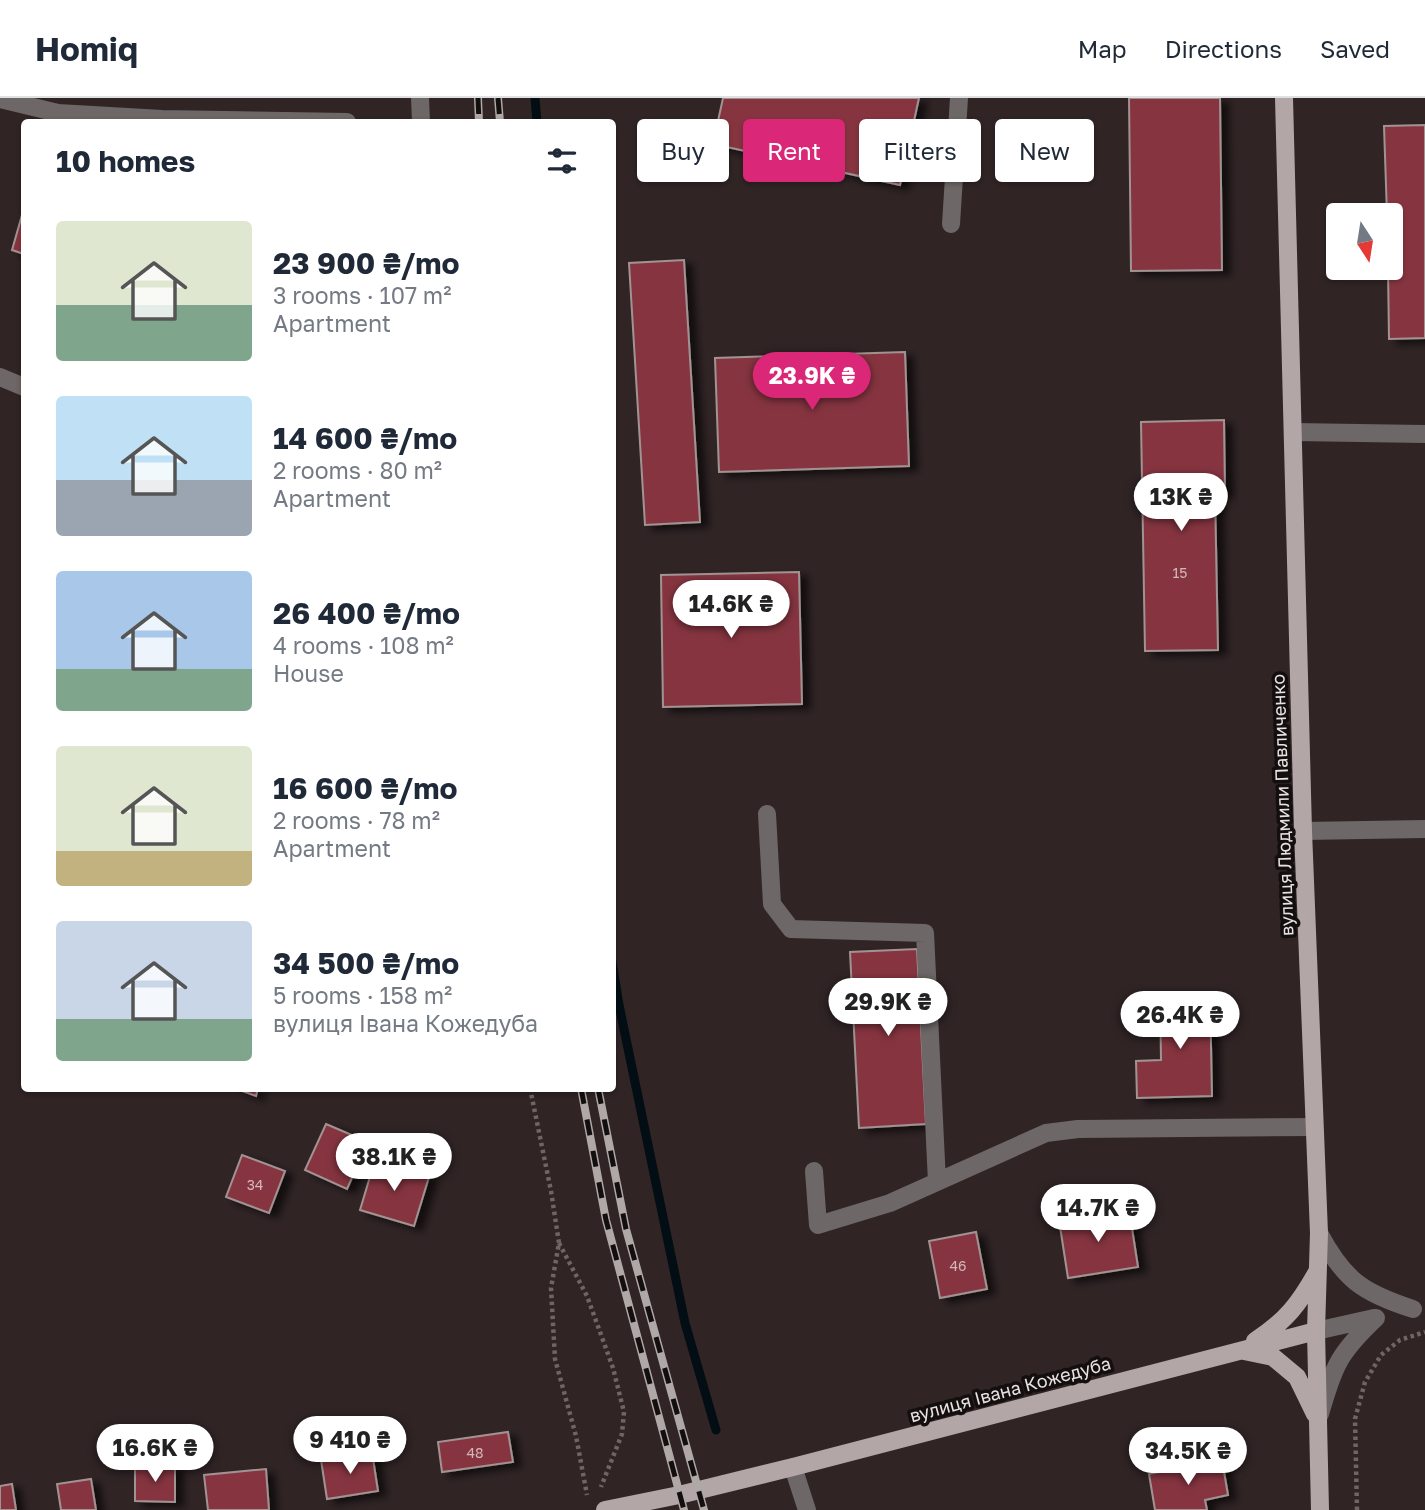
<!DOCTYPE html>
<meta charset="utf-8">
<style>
:root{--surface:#fff;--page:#f6f6f7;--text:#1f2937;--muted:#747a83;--line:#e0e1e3;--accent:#db2777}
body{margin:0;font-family:"Golos Text",sans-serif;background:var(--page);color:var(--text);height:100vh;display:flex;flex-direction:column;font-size:26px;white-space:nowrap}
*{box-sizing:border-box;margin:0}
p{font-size:23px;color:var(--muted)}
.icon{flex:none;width:38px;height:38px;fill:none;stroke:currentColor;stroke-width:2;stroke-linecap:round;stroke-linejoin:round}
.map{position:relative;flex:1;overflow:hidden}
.sheet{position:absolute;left:21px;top:21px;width:595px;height:973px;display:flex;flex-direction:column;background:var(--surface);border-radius:7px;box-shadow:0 2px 5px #0004}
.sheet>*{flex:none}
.banner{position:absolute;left:637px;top:21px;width:665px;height:63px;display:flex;gap:14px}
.needle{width:46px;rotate:168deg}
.tools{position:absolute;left:1326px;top:105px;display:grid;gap:14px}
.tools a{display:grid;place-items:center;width:77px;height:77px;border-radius:7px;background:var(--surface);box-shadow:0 2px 5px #0004;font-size:35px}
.price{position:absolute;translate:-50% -60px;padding:0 16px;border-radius:24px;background:#fff;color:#222;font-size:23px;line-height:46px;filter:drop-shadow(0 2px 4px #0008)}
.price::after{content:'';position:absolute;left:50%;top:42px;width:21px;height:16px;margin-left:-10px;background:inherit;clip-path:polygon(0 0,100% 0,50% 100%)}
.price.on{background:var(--accent);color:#fff}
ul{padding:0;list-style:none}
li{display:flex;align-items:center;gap:21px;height:175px;padding:0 35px}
li span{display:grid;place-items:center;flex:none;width:196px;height:140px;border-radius:7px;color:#555}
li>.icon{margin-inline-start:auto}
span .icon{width:84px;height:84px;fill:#fffc;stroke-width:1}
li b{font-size:30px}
h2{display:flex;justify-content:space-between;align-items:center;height:84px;padding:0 35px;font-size:30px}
.pill{padding:0 24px;border-radius:7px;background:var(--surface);box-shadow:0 2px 5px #0004;font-size:24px;line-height:63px}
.pill.on{background:var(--accent);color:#fff}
header{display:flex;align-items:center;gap:42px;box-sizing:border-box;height:98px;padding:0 35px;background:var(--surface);border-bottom:2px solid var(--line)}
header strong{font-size:33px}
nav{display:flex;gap:38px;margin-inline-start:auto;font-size:24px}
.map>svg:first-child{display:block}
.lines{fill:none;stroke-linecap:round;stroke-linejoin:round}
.stream{stroke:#030e14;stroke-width:9}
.building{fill:#86353f;stroke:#a29393;stroke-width:2;filter:url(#shadow)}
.path{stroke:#6f6565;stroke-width:4.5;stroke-dasharray:3.5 3.5;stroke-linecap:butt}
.minor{stroke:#6d6767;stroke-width:18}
.major{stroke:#b3a6a6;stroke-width:18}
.rail-casing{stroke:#b0a7a7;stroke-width:8}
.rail{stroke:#140f0f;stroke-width:5;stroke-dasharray:16;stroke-linecap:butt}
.labels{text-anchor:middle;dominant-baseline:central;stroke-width:7;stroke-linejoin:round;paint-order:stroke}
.number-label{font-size:14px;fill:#d1b7b9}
.street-label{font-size:18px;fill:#eae2e2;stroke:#140f0f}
</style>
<header>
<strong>Homiq</strong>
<nav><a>Map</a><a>Directions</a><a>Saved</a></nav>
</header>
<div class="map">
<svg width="1425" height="1412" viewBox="0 0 1425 1412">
<defs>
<filter id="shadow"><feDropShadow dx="8" dy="4.5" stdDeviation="3.5" flood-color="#0009"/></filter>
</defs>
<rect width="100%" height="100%" fill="#302425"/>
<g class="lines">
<path class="stream" d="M 535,0 L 537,24
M 612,864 L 619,907 L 685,1225 L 716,1332"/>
</g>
<path class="building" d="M 723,0 L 919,0 L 900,87 L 713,46 Z
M 1129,0 L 1220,0 L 1222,172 L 1131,173 Z
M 1425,27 L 1425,240 L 1389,241 L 1388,170 L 1391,170 L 1391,117 L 1387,117 L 1384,28 Z
M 24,110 L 24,156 L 12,152 Z
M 684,162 L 700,424 L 645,427 L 629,165 Z
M 905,254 L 909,368 L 719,374 L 715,260 Z
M 1224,322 L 1225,395 L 1215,395 L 1218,552 L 1145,553 L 1141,324 Z
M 799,474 L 802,606 L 663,609 L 661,477 Z
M 917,851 L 926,1026 L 859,1030 L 850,854 Z
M 1210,896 L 1212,998 L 1137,1000 L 1136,963 L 1161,962 L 1160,897 Z
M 234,990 L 258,990 L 256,998 Z
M 326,1026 L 368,1044 L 347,1091 L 305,1072 Z
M 242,1057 L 285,1073 L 269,1115 L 226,1099 Z
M 375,1062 L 429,1079 L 414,1128 L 360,1112 Z
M 1129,1111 L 1138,1169 L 1068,1180 L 1059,1122 Z
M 976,1134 L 987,1191 L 940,1200 L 929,1143 Z
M 508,1334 L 513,1364 L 442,1374 L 438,1344 Z
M 372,1354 L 378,1393 L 327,1401 L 321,1362 Z
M 1222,1362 L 1228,1397 L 1205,1402 L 1207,1412 L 1155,1412 L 1149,1376 Z
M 135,1368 L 175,1368 L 175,1404 L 135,1403 Z
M 266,1371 L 269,1412 L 208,1412 L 204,1377 Z
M 91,1381 L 96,1412 L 61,1412 L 57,1386 Z
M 12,1386 L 16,1412 L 0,1412 L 0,1388 Z"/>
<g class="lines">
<path class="path" d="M 530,990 L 551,1093 L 559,1145 L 551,1190 L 555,1261 L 576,1338 L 587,1397
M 559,1145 L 587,1198 L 613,1270 L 624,1314 L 622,1336 L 601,1389
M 1357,1412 L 1355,1321 L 1365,1284 L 1381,1257 L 1400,1242 L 1425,1234"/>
<path class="minor" d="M 420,0 L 421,24
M 0,1 L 58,15 L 162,21 L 347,24
M 951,126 L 959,0
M 0,279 L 24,289
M 1293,334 L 1425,336
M 767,716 L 772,806 L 791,831 L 925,835 L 937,1084
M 1303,733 L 1425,731
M 814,1073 L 818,1127 L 890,1105 L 1046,1035 L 1078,1031 L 1314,1029
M 1319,1135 C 1344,1182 1363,1195 1413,1211
M 1316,1233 L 1374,1220
M 1320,1316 C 1334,1267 1339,1255 1376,1220
M 793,1369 L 807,1412"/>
<path class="major" d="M 1284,0 L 1303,733 L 1319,1135 L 1316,1233 L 1320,1412
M 1255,1243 C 1286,1223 1299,1206 1317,1174
M 1244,1253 L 1273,1259 L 1297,1279 L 1315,1316
M 605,1412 L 679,1397 L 793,1369 L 1316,1233"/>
<defs>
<path id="rail" d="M 478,0 L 479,24
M 498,0 L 500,24
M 581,990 L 606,1122 L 684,1412
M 598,990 L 626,1131 L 704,1412"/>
</defs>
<use href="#rail" class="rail-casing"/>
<use href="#rail" class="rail"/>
</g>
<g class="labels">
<g class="number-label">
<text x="1180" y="474">15</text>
<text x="255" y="1086">34</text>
<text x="958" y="1167">46</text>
<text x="475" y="1354">48</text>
</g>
<g class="street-label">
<text transform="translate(1282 707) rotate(-92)">вулиця Людмили Павличенко</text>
<text transform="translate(1010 1291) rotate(-15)">вулиця Івана Кожедуба</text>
</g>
</g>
</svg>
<div class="tools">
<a><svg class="needle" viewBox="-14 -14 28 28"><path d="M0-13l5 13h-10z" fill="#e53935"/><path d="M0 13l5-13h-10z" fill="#747a83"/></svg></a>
</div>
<b class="price on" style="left:812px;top:314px">23.9K ₴</b>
<b class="price" style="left:1181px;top:435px">13K ₴</b>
<b class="price" style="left:731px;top:542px">14.6K ₴</b>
<b class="price" style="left:888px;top:940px">29.9K ₴</b>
<b class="price" style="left:1180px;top:953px">26.4K ₴</b>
<b class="price" style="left:394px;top:1095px">38.1K ₴</b>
<b class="price" style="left:1098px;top:1146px">14.7K ₴</b>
<b class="price" style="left:350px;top:1378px">9 410 ₴</b>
<b class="price" style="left:155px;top:1386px">16.6K ₴</b>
<b class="price" style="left:1188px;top:1389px">34.5K ₴</b>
<div class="banner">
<a class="pill">Buy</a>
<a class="pill on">Rent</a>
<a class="pill">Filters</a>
<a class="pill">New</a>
</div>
<section class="sheet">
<h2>10 homes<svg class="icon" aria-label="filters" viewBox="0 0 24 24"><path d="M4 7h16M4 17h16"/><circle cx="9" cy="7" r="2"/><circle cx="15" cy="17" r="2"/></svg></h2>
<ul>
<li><span style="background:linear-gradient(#dfe7d0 60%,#7fa58c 0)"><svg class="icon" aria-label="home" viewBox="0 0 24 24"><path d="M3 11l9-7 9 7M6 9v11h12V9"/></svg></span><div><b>23 900 ₴/mo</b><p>3 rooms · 107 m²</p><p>Apartment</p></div></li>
<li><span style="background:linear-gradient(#bfe0f5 60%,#9aa5b1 0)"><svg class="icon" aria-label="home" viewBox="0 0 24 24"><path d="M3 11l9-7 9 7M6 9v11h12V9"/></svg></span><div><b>14 600 ₴/mo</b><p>2 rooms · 80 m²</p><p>Apartment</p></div></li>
<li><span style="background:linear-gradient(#a9c7e8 70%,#7fa58c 0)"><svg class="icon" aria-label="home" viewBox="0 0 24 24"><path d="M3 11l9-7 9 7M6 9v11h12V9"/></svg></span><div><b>26 400 ₴/mo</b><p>4 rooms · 108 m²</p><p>House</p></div></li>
<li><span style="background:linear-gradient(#dfe7d0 75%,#c2b280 0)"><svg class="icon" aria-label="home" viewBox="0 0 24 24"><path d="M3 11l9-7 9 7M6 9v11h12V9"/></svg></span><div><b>16 600 ₴/mo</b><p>2 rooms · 78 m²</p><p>Apartment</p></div></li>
<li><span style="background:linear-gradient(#c9d6e8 70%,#7fa58c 0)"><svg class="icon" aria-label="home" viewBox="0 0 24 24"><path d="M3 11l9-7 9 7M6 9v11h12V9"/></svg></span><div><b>34 500 ₴/mo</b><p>5 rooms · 158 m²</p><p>вулиця Івана Кожедуба</p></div></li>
</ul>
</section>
</div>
